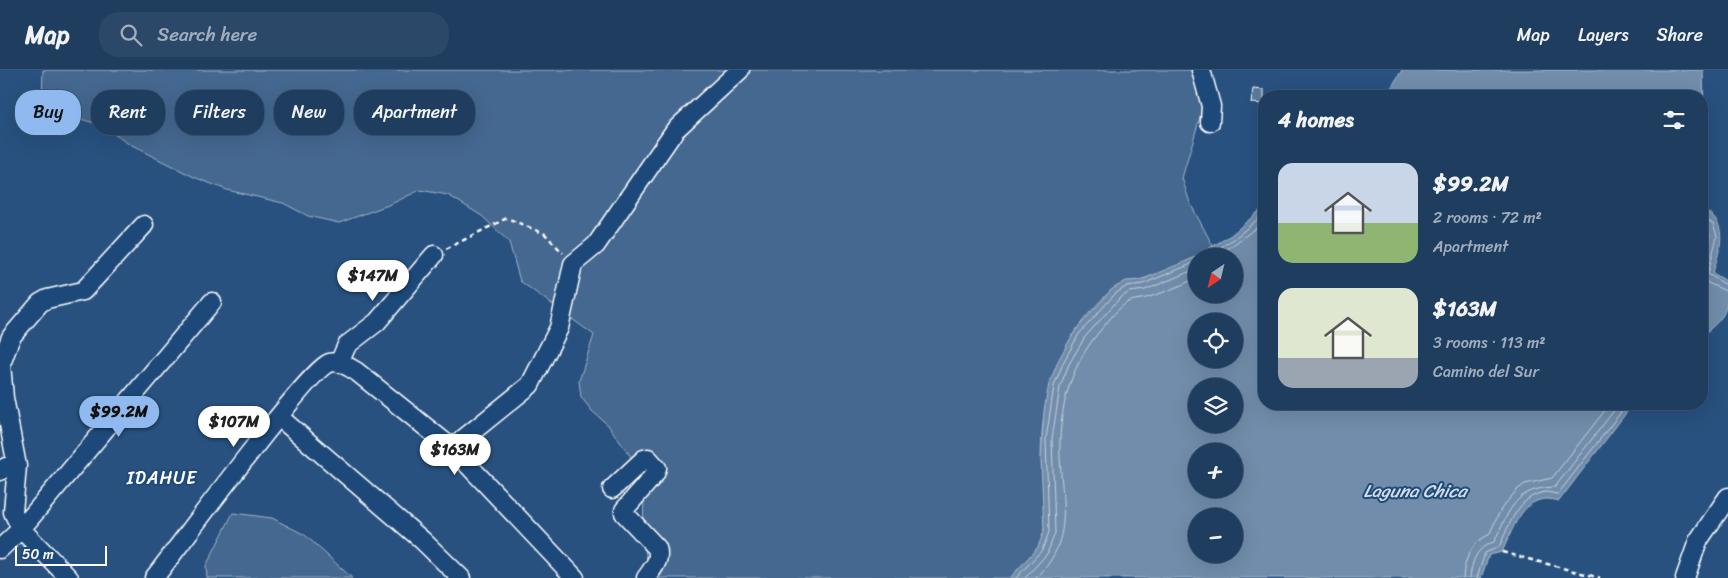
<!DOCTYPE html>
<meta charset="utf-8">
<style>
:root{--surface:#1e3d5f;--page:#2b4868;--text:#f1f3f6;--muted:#a1aebd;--line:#3c5674;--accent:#90b9f0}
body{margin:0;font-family:Sriracha,sans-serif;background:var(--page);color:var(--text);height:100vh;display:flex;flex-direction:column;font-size:19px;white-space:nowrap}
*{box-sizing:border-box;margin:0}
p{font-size:16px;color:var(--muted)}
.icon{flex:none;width:28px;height:28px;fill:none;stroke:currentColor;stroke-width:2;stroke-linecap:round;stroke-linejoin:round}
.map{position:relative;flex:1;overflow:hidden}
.drawer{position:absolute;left:1258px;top:20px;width:450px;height:320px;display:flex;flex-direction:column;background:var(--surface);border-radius:20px;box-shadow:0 5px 20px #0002,0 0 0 1px var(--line)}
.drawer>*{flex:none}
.guide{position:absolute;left:15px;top:20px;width:475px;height:45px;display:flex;gap:10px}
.needle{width:32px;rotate:215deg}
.fabs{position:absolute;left:1188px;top:178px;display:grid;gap:10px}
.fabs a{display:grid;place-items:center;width:55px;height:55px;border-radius:50%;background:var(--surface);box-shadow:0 5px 20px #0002,0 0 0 1px var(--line);font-size:25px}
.scale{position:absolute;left:15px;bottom:12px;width:92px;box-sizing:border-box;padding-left:5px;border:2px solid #fff;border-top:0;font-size:14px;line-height:18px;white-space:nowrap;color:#fff;-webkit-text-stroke:4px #1f4a7a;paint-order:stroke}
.price{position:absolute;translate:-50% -42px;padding:0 11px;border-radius:18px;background:#fff;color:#222;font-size:16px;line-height:32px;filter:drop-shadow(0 1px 2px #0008)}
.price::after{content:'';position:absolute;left:50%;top:30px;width:15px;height:11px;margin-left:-8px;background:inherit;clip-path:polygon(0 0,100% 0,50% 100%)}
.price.active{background:var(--accent);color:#111}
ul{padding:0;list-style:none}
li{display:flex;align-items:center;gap:15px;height:125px;padding:0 20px}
li span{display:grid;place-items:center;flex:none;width:140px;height:100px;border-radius:15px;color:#555}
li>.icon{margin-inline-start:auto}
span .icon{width:60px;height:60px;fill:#fffc;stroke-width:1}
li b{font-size:21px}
h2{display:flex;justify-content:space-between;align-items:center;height:60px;padding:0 20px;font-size:21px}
.tag{padding:0 18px;border-radius:20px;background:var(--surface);box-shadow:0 5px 20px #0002,0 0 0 1px var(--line);font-size:18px;line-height:45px}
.tag.active{background:var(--accent);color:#111}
header{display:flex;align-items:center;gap:30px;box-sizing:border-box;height:70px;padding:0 25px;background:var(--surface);border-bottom:1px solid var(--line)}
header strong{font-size:24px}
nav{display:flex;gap:28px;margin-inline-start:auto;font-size:18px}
.search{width:350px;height:45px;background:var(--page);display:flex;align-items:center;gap:12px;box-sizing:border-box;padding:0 18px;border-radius:20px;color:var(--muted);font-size:19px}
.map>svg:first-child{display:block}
.green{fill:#446890;stroke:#a2b4c8}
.water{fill:#718dab;stroke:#aabbcd;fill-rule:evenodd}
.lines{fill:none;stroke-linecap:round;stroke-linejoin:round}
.shore{stroke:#c6d1dd;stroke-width:1}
.building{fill:#5a7a9d;stroke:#fff}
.minor-casing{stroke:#fff;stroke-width:21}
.path{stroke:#fff;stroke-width:2.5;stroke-dasharray:5 4;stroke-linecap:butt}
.minor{stroke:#1f4a7a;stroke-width:18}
.labels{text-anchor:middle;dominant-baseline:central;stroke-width:4;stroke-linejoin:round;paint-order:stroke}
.neighbourhood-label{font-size:18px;letter-spacing:1px;fill:#fff;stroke:#1f4a7a}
.water-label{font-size:18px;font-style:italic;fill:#d4dde6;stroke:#1f4a7a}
</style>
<header>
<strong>Map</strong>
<div class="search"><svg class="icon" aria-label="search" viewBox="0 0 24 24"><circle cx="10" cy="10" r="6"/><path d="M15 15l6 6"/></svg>Search here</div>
<nav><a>Map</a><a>Layers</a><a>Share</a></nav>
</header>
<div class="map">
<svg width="1728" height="508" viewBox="0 0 1728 508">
<rect width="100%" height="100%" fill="#28517f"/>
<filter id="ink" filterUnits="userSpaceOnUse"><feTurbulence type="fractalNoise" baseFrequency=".02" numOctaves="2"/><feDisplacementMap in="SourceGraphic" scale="10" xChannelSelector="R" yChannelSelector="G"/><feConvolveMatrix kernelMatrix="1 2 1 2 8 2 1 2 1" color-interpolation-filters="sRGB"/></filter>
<g filter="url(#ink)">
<path class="green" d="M 43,0 L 1209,0 L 1205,30 L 1182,108 L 1190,133 L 1213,176 C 1192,190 1167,202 1142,209 C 1130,213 1120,212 1111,221 C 1055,270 1037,334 1042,406 C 1043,428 1050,458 1038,477 C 1031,489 1019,498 1010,508 L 651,508 L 643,471 L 644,418 L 631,387 L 608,355 L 592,341 L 581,327 L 579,311 L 594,265 L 520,211 L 509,172 L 482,146 L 448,125 L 420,120 L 391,134 L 339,153 L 308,146 L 283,133 L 227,120 L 194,107 L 130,75 L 101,55 L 64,44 L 42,29 Z
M 233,443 L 272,448 L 305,465 L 352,508 L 207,508 L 206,496 Z"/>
<path class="water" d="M 1402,0 L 1703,0 L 1704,41 L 1701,44 L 1701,26 L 1386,26 Z
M 1264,137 L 1264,334 L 1633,334 L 1559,431 C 1524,420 1514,457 1502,482 L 1489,485 L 1481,508 L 1010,508 L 1038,477 L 1044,461 L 1041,389 L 1044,341 L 1049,314 L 1059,289 L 1075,261 L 1111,220 L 1126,211 L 1141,210 L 1196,187 L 1196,224 L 1234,224 L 1234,186 L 1197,186 L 1231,165 ZM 1196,251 L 1234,251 L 1234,289 L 1196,289 ZM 1196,316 L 1234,316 L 1234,354 L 1196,354 ZM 1196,381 L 1234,381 L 1234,419 L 1196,419 ZM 1196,446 L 1234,446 L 1234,484 L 1196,484 Z
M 1701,140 C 1706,141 1708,142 1712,145 C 1728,161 1718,184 1713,203 L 1728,212 C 1728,242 1726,247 1701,266 Z"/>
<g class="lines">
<path class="shore" d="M 1701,145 L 1713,154 L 1717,166 L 1708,204 L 1728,216
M 1701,152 C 1722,166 1699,187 1702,206 L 1708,213 L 1728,222
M 1207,186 L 1234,169 L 1264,144
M 1218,186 L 1264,152
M 1016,508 L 1042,480 L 1049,462 L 1046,369 L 1054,316 L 1064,291 L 1079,264 L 1115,224 L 1127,216 L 1143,214 L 1196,192
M 1025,508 L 1047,484 L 1055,463 L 1052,369 L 1060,317 L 1069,294 L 1085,267 L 1119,229 L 1129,222 L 1145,220 L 1196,199
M 1036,508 C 1079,467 1058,423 1060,371 C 1061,331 1073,293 1099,262 C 1107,253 1115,241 1125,234 C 1132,229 1139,230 1146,228 C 1163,223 1181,216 1196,208
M 1463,508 C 1464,490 1472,471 1489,465 L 1501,439 L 1517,420 L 1525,414 L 1552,408 L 1610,334
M 1470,508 C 1472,490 1477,477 1494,472 C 1510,439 1515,418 1555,417 L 1619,334
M 1477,508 L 1485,483 L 1499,477 C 1509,456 1518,425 1546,422 C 1550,422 1554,424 1558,424 L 1627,334"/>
</g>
<path class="building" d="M 1253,19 L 1264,20 L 1264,34 L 1251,33 Z"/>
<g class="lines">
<defs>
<path id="minor" d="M 1201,0 L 1211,36 L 1210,52
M 339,293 L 347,275 L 377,252 L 434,185
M 279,347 L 422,470 L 461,508
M 452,378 L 530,315 L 559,258 L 573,194 L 596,175 L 675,60 L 740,0
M 0,401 L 6,397 L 17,396
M 612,419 L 644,389 L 648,388 L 657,398 L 655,404 L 624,440 L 624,443 L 657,478 C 661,490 653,498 646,508
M 0,479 L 21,459 L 212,232
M 69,508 L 21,459 L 13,442 L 17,396 L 4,328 L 1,294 L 11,267 L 40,233 L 47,229 L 83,221 L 144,155
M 154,508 C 177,479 309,299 329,293 C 339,290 349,297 357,302 L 452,378 L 575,508
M 1685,508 L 1698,471 L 1728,427"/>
</defs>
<use href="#minor" class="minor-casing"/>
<path class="path" d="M 446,179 L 507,148 L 545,164 L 563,183
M 1502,482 L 1600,508"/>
<use href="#minor" class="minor"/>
</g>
</g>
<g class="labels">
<g class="neighbourhood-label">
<text x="162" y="408">IDAHUE</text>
</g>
<g class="water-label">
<text x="1415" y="421">Laguna Chica</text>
</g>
</g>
</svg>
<div class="fabs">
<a><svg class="needle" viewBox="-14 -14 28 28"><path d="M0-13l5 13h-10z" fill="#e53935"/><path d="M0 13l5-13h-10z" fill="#a1aebd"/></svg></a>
<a><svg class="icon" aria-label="locate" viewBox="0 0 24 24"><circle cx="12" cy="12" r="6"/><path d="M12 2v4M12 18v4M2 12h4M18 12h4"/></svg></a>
<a><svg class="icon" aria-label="layers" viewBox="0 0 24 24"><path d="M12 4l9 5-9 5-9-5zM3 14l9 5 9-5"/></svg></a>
<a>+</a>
<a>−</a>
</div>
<div class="scale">50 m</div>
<b class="price" style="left:373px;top:232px">$147M</b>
<b class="price active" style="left:119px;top:368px">$99.2M</b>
<b class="price" style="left:234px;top:378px">$107M</b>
<b class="price" style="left:455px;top:406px">$163M</b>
<div class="guide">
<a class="tag active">Buy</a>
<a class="tag">Rent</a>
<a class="tag">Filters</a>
<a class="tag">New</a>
<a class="tag">Apartment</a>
</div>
<section class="drawer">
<h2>4 homes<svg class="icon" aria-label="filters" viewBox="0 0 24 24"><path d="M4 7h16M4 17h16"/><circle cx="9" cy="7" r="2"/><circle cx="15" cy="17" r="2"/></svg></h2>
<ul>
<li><span style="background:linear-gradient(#c9d6e8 60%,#8fb573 0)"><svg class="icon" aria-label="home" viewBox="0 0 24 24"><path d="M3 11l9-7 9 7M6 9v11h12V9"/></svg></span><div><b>$99.2M</b><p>2 rooms · 72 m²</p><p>Apartment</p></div></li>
<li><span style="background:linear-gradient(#dfe7d0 70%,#9aa5b1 0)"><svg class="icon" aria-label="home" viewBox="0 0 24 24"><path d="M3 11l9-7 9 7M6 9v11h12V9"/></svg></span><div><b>$163M</b><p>3 rooms · 113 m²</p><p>Camino del Sur</p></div></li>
</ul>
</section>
</div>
